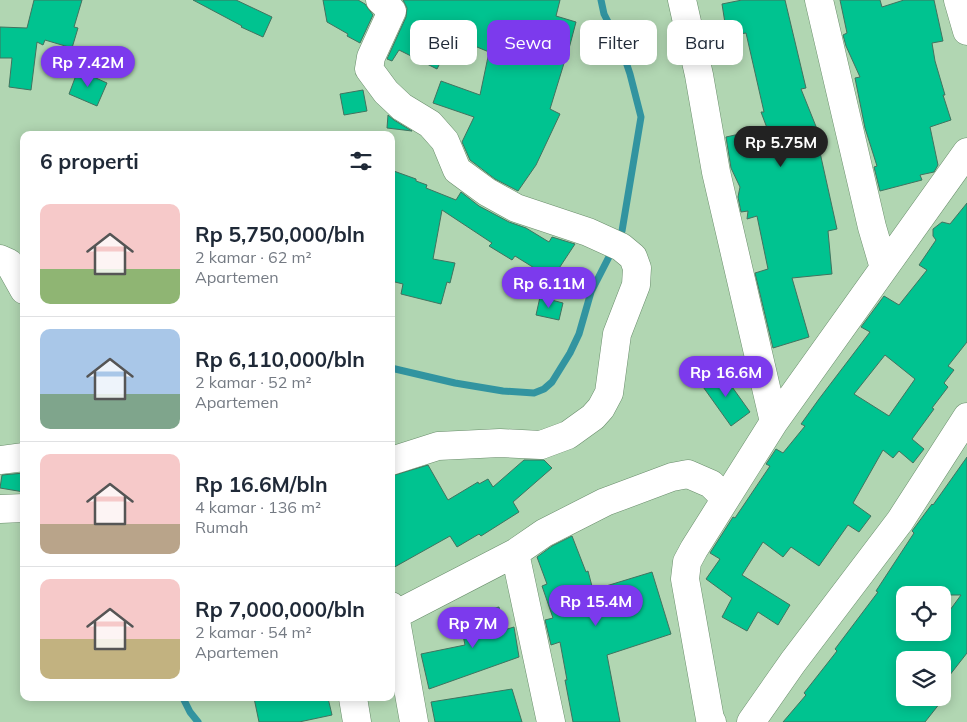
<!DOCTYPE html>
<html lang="id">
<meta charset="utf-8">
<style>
:root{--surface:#fff;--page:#f2f2f3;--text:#1f2937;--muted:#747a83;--line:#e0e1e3;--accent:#7c3aed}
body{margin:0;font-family:Mulish,sans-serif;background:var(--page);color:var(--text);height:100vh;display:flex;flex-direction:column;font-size:19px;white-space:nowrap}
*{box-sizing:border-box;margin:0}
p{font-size:16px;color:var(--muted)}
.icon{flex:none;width:28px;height:28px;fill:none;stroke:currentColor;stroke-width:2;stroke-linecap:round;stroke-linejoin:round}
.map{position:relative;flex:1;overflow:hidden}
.sheet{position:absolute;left:20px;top:131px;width:375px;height:570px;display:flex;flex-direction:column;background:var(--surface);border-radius:10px;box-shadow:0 2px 12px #0003}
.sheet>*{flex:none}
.guide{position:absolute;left:410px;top:20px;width:475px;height:45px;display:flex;gap:10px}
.controls{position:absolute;left:896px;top:586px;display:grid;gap:10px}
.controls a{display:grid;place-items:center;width:55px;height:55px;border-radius:10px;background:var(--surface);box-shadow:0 2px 12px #0003;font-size:25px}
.price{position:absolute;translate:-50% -42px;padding:0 11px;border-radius:18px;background:var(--accent);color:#fff;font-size:16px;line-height:32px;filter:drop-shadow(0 1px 2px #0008)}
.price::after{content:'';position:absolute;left:50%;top:30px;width:15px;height:11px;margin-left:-8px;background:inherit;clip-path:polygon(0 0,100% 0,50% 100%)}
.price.active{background:#222;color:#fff}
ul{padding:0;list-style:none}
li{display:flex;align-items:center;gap:15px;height:125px;padding:0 20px}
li+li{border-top:1px solid var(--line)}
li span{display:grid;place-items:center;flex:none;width:140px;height:100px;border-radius:10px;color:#555}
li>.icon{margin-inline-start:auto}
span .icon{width:60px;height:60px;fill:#fffc;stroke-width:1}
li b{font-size:21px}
h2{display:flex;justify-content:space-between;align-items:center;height:60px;padding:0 20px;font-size:21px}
.pill{padding:0 18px;border-radius:10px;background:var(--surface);box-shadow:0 2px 12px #0003;font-size:18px;line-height:45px}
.pill.active{background:var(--accent);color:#fff}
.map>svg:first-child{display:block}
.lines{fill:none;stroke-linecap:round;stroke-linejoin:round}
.stream{stroke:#3294a0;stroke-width:7}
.building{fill:#00c390;stroke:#41735f;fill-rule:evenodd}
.minor-casing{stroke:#698d6b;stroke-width:29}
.minor{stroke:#fff;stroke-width:28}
</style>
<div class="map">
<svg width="967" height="722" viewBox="0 0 967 722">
<rect width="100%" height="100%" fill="#b1d6b2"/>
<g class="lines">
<path class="stream" d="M 601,0 L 604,14 L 621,47 L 630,74 L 641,117 L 622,231 L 617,240
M 391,368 L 455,383 L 503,391 L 534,393 L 544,389 L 552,382 L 570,353 L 579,334 L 591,292 L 613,249
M 183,698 L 190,712 L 198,722"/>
</g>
<path class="building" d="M 34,0 L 82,0 L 74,27 L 78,28 L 72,48 L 45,40 L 43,45 L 37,42 L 31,90 L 9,87 L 12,58 L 0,58 L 0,27 L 27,28 Z
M 193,0 L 236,0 L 272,17 L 263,37 L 241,27 L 242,26 Z
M 323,0 L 358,0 L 365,4 L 373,15 L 360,43 L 347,36 L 348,34 L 327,22 Z
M 403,0 L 560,0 L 556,16 L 576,22 L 566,60 L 565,60 L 550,109 L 560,114 L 536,165 L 518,191 L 495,179 L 470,160 L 462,142 L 474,117 L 433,103 L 441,81 L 480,95 L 489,52 L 453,37 L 437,69 L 399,50 L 392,61 L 387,59 L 406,17 L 407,8 Z
M 742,0 L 785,0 L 806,88 L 801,89 L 817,129 L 815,130 L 837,229 L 828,231 L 832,274 L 792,278 L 809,337 L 773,348 L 755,273 L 768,269 L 757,216 L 747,219 L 748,211 L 741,212 L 738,197 L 740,187 L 731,168 L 726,137 L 767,128 L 761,112 L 764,112 L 746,33 L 727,36 L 722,4 Z
M 840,0 L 880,0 L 882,7 L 904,0 L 934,0 L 943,41 L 932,43 L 935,61 L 945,95 L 943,95 L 951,120 L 930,127 L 938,165 L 934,172 L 920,175 L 922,180 L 880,191 L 874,167 L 877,166 L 865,128 L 855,78 L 860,77 L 846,46 L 843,35 L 847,33 Z
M 78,70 L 107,83 L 97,106 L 69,94 Z
M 363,90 L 367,111 L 344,115 L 340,94 Z
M 388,115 L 394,120 L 412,131 L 387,128 Z
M 391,170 L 416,179 L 416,181 L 427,185 L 426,188 L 456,200 L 461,192 L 479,206 L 509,222 L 526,228 L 549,242 L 552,237 L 575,244 L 552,279 L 515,256 L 512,260 L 489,246 L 492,243 L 442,210 L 433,259 L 455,263 L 450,283 L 447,282 L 441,304 L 401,294 L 403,284 L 391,281 Z
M 967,203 L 967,342 L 948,366 L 954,370 L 944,383 L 948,387 L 932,408 L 934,409 L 912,439 L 924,449 L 913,463 L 899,451 L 893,458 L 883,450 L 853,503 L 871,516 L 859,532 L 848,525 L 819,566 L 791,547 L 783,557 L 763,542 L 742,575 L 790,605 L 778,625 L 758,612 L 747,631 L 722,617 L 732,598 L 706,579 L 720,559 L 710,553 L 733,517 L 735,518 L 770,466 L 766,464 L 776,449 L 783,453 L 805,426 L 801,424 L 819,399 L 870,332 L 861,327 L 884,296 L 899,305 L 927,270 L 919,265 L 936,240 L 933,236 L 933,229 L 942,222 L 950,224 ZM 885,355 L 915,379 L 889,416 L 854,394 Z
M 540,297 L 563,303 L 559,320 L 536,315 Z
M 720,370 L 750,412 L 731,426 L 701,384 Z
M 967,457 L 967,653 L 942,685 L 942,660 L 905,660 L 905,698 L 944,698 L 925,722 L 783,722 L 806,695 L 804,693 L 837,651 L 835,649 L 878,592 L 876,591 L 914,533 L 912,531 L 932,504 L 933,505 ZM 905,595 L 961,595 L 942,621 L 942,632 L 905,632 Z
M 524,460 L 544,460 L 552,468 L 513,502 L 519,512 L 481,536 L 479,534 L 457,547 L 450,536 L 391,569 L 391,476 L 428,465 L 448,500 L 478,482 L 479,484 L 488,479 L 493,487 Z
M 24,473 L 24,492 L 0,488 L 2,475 Z
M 572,536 L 586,572 L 588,571 L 593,590 L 652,572 L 671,634 L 607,655 L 620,722 L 573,722 L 565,680 L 567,680 L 560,642 L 551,645 L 545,620 L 553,618 L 542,586 L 547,584 L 537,557 L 552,546 Z
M 499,607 L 504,630 L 514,627 L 519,657 L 429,689 L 421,654 L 465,645 L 459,616 Z
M 512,689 L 522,722 L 435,722 L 431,702 Z
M 254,698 L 328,698 L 332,715 L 299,722 L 259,722 Z"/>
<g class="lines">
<defs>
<path id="minor" d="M 380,0 L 392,11 L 371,57 L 369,69 L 386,92 L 402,107 L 430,124 L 445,141 L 457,170 L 487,192 L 516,208 L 588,232 L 621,247 L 633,257 L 637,268 L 636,285 L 617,334 L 609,393 L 601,408 L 593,417 L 568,435 L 541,445 L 500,443 L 438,446 L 391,461
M 682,0 L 699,75 L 716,172 L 774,422
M 819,0 L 872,227 L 884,268
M 958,0 L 967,31
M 0,259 L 9,263 L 24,290
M 0,460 L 24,457
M 0,509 L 24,508
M 515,553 L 551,722
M 391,606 L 395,615 L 414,722
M 395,615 L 515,553 L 544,533 L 605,502 L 672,477 L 688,474 L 711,484 L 725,498
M 353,698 L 357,722
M 712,722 L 710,719 L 685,579 L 687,562 L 694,549 L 774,422 L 967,152
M 751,722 L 793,662 L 900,521 L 967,417"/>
</defs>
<use href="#minor" class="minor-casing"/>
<use href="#minor" class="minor"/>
</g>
</svg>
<div class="controls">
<a><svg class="icon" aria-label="locate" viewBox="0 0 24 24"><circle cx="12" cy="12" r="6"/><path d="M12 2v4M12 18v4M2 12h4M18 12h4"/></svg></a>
<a><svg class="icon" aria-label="layers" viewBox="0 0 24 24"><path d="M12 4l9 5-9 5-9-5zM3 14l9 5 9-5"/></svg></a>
</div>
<b class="price" style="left:88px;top:88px">Rp 7.42M</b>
<b class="price active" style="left:781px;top:168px">Rp 5.75M</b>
<b class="price" style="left:549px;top:309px">Rp 6.11M</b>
<b class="price" style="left:726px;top:398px">Rp 16.6M</b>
<b class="price" style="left:596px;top:627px">Rp 15.4M</b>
<b class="price" style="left:473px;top:649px">Rp 7M</b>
<div class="guide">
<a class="pill">Beli</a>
<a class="pill active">Sewa</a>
<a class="pill">Filter</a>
<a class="pill">Baru</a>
</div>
<section class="sheet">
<h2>6 properti<svg class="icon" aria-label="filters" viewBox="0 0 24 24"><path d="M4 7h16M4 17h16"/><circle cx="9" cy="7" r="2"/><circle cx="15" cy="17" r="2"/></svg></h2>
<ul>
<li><span style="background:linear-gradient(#f6c9c9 65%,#8fb573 0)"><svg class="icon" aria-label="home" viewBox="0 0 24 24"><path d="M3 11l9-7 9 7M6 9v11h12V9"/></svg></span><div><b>Rp 5,750,000/bln</b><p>2 kamar · 62 m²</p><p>Apartemen</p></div></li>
<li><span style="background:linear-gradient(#a9c7e8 65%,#7fa58c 0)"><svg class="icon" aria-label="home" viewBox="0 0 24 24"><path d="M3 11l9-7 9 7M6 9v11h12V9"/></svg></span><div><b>Rp 6,110,000/bln</b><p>2 kamar · 52 m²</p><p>Apartemen</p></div></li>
<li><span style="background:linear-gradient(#f6c9c9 70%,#b9a48a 0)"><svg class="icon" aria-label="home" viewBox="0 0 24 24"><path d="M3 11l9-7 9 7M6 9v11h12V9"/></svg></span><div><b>Rp 16.6M/bln</b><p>4 kamar · 136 m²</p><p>Rumah</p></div></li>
<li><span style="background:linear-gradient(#f6c9c9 60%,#c2b280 0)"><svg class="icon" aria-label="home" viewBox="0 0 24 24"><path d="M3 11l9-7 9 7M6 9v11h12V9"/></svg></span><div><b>Rp 7,000,000/bln</b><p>2 kamar · 54 m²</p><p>Apartemen</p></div></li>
</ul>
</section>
</div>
